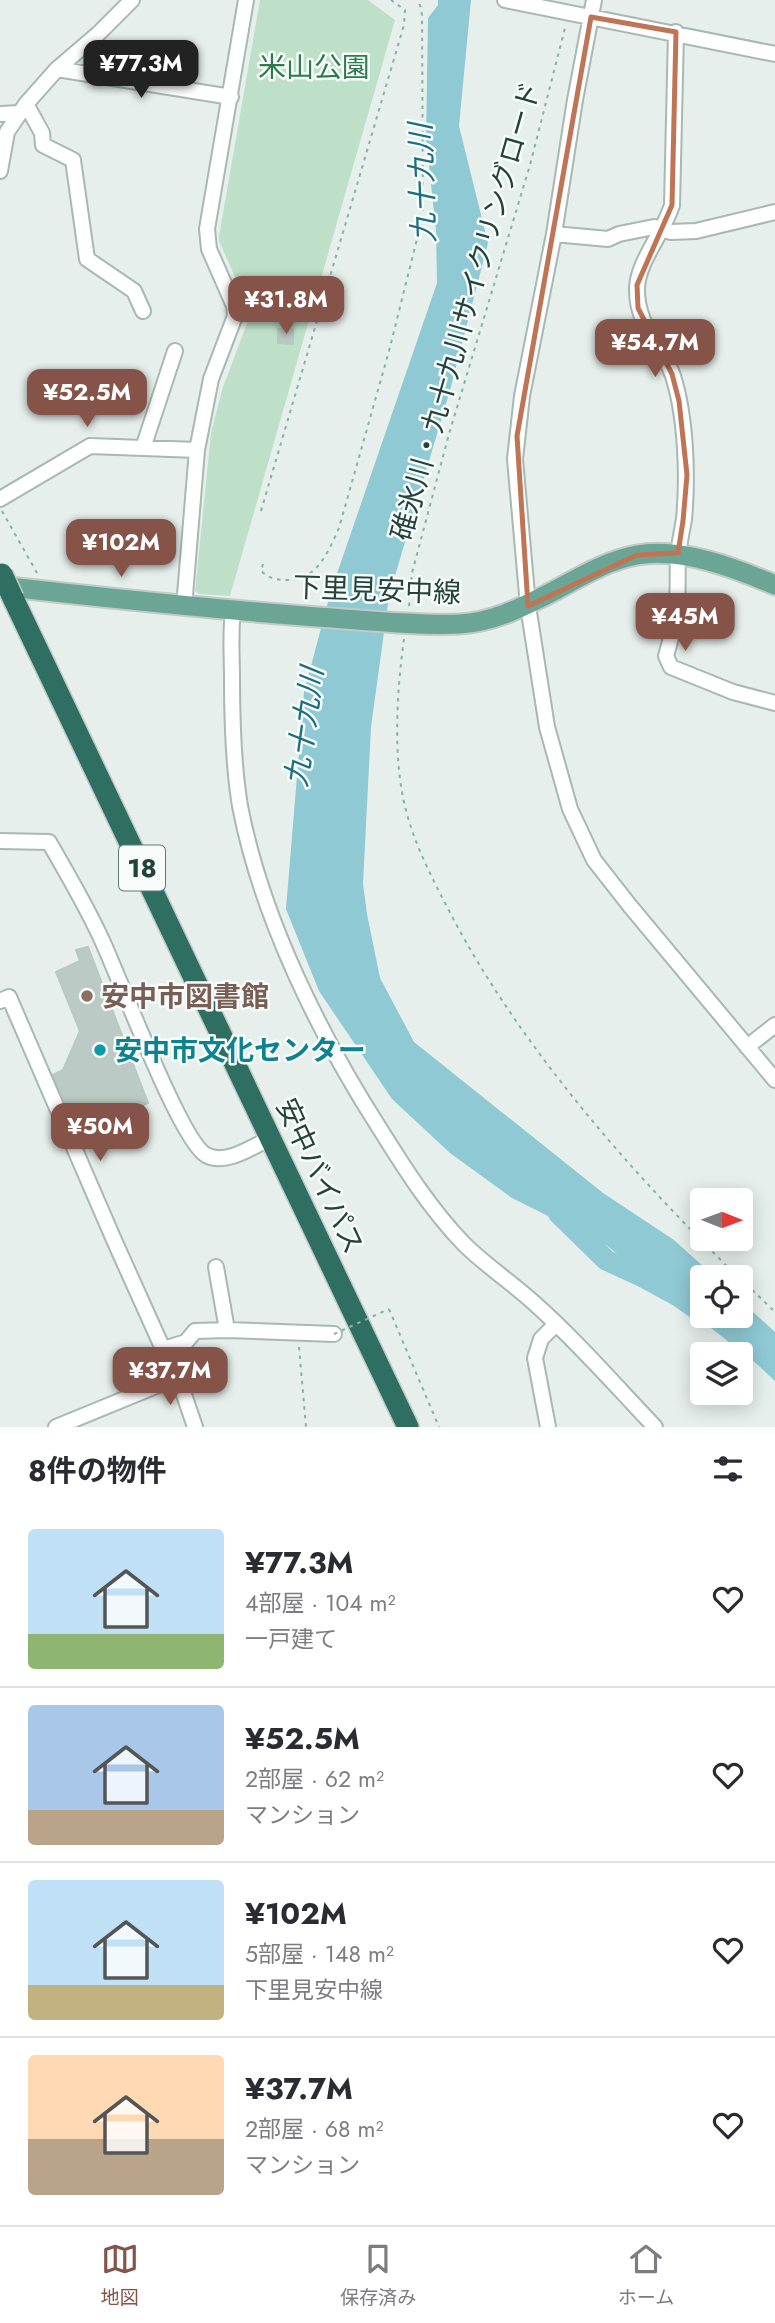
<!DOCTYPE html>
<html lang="ja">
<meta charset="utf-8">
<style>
:root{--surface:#fff;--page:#f2f2f3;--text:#2b2b33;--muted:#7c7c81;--line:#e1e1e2;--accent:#855347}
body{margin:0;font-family:Jost,"Noto Sans JP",sans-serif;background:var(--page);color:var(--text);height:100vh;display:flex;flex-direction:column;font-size:26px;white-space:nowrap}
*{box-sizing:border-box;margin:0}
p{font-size:23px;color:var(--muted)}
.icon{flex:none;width:38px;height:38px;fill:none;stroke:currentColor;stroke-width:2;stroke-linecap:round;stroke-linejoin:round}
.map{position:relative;height:1427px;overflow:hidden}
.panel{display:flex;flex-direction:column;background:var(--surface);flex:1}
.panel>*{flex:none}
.needle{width:46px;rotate:91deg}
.tools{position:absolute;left:690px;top:1188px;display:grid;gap:14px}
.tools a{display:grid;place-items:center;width:63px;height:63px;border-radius:7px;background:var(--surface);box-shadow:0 4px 18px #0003;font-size:35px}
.price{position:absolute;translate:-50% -60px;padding:0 16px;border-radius:14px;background:var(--accent);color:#fff;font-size:23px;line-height:46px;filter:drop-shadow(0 2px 4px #0008)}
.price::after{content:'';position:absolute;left:50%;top:42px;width:21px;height:16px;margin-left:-10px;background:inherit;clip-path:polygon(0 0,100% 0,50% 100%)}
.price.on{background:#222;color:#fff}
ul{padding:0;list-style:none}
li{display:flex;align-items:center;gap:21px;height:175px;padding:0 28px}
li+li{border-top:2px solid var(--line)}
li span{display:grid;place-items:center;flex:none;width:196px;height:140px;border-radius:7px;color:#555}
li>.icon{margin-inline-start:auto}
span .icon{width:84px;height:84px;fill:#fffc;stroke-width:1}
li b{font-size:30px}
h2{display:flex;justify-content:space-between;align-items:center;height:84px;padding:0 28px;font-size:30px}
.menu{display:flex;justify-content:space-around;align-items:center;height:98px;border-top:2px solid var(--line);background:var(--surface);font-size:19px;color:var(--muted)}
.menu a{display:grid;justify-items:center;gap:4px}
.menu .on{color:var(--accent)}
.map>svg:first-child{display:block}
.green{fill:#bfe0c8}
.water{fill:#8ec9d4}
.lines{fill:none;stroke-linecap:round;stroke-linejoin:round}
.river{stroke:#8ec9d4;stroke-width:21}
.building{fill:#bbcac4;stroke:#b8c9c2;stroke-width:2}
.minor-casing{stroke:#a8b8b2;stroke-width:18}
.major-casing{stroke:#c2cac8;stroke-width:23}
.highway-casing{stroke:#c2cac8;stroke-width:24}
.path{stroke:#86b3a5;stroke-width:2;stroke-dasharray:3.5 5;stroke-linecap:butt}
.minor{stroke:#fff;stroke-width:14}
.major{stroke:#6aa596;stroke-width:19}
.highway{stroke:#2f6f62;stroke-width:21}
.highway-bridge-casing{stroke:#c2cac8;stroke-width:24;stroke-linecap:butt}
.path-bridge{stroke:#86b3a5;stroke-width:2;stroke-dasharray:3.5 5;stroke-linecap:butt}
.highway-bridge{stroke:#2f6f62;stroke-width:21}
.marked{fill:none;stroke:#c07456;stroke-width:5;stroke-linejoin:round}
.education-dot{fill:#8d6e63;stroke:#f7fbf9;stroke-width:2.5}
.culture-dot{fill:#0f9aa8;stroke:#f7fbf9;stroke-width:2.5}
.labels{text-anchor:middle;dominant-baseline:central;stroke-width:5;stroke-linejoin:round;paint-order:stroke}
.shield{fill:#f7fbf9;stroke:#637a73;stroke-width:2}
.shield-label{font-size:26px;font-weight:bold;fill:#24423a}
.park-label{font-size:28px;fill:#2d7a4b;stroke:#f7fbf9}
.street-label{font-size:28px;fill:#24423a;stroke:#f7fbf9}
.education-label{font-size:28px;font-weight:bold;fill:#785e54;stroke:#f7fbf9;text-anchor:start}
.culture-label{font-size:28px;font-weight:bold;fill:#0d838f;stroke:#f7fbf9;text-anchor:start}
.water-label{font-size:30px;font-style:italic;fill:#1c6f80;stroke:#f7fbf9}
</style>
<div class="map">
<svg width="775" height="1427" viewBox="0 0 775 1427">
<rect width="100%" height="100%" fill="#e6efeb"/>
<path class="green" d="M 260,0 L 368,0 L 395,20 L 230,596 L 199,594 L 195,591 L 211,433 L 222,390 L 249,318 L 247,304 L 219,241 L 219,236 Z"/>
<path class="water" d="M 438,0 L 471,0 L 459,126 L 488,243 L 450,390 L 389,596 L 371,727 L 363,884 L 367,914 L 380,978 L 414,1042 L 603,1193 L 674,1240 L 715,1277 L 702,1278 L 702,1316 L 740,1316 L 740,1300 L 775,1332 L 775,1381 L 758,1365 L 606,1245 L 512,1198 L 450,1153 L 392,1099 L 319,991 L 286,909 L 304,692 L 331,591 L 437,283 L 436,230 L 426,138 L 428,18 L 438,5 Z"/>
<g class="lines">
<path class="river" d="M 558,1213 L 606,1260 L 643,1277 L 678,1296 L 702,1313"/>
</g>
<path class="building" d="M 278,329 L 293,329 L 293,344 L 278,343 Z
M 88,947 L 148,1103 L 79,1135 L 53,1075 L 63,1070 L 80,1031 L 56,972 L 80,961 L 76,950 Z"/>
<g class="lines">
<defs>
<path id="minor" d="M 505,0 L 775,54
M 594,0 L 575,100 L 554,234 L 522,396 L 515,459 L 528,606 L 547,727 L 570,809 L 594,860 L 630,906 L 775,1080
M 676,32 L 672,205 C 664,232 638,261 637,288 C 636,326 662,344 673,376 C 686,417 688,476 684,519 C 682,531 679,544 678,556 C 677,577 679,599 675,620 C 673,632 669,645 666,656 L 671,667 L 733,692 L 775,703
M 57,69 L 231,97
M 26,104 L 42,133 L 43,145 L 73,160 L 87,259 L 134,291 L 143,311
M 0,114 L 20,113
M 0,171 L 7,132 L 26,104 L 57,69 L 99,33 L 132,0
M 554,234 L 608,239 L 619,234 L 654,227 L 671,232 L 696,231 L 775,212
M 143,448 L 175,351
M 0,499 L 90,446 L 197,450
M 184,607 L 197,450 L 211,379 L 235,316 L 234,306 L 209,249 L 207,229 L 246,0
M 233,611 C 230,633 232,656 232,679 C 232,722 233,764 240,806 C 261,916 319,1034 380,1129 C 405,1169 431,1210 464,1244 C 485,1265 511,1282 533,1302 C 576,1340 615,1385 655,1427
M 0,841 L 49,842 C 67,873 85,904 100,936 C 118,973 180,1141 206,1155 C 226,1166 253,1146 271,1138
M 0,1001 L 9,997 L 114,1240 L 163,1349 L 178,1377 L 195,1427
M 747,1047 L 775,1025
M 216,1267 L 227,1330
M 163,1349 L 186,1342 L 195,1331 L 227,1330 L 334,1334
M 56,1427 L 178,1377
M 548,1427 L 535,1358 L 541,1339 L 556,1324"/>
<path id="major" d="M 0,586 C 106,598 211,609 317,617 C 364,620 413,626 460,624 C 495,622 524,606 554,591 C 580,577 608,560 637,555 C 681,547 735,568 775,585"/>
<path id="highway" d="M 13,598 L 408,1427"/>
</defs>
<use href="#minor" class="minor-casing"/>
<use href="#major" class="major-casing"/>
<use href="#highway" class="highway-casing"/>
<path class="path" d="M 2,511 L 37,573
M 261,511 L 404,25 L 405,10 L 391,0
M 263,564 L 261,571 C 275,585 304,582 317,567 C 327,556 333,541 339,528 L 389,351 L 423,215 L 422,15 L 419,0
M 409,606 L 412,573 L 449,434 L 530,165 L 566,24
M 404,639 C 397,689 393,753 404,802 C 412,839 429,872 446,905 C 516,1042 629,1171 739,1278
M 740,1278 L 775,1312
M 389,1309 L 439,1427
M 299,1347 L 306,1427"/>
<use href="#minor" class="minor"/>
<use href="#major" class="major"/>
<use href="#highway" class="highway"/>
<defs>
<path id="highway-bridge" d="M 2,574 L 13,598"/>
</defs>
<use href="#highway-bridge" class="highway-bridge-casing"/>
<path class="path-bridge" d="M 334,1334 L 389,1309"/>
<use href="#highway-bridge" class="highway-bridge"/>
</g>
<path class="marked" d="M 591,17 L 676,32 L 672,205 L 637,285 L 638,308 L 672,374 L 679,401 L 687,475 L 683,521 L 678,553 L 637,555 L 528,606 L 517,436 Z"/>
<circle class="education-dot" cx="87" cy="996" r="7"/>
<circle class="culture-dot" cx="100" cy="1050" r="7"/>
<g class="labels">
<rect class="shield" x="119" y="845.5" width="46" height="45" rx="5"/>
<g class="shield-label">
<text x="142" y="868">18</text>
</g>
<g class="park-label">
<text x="314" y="67">米山公園</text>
</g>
<g class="street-label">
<text transform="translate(466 311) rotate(-74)">碓氷川・九十九川サイクリングロード</text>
<text transform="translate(377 590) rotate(2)">下里見安中線</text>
<text transform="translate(320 1176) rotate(65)">安中バイパス</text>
</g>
<g class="education-label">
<text x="101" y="996">安中市図書館</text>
</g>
<g class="culture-label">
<text x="114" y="1050">安中市文化センター</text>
</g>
<g class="water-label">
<text transform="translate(422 183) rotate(-92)">九十九川</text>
<text transform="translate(304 727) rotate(-82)">九十九川</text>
</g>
</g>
</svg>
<div class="tools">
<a><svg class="needle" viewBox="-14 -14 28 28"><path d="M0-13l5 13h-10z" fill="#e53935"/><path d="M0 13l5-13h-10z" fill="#7c7c81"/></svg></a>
<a><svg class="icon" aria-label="locate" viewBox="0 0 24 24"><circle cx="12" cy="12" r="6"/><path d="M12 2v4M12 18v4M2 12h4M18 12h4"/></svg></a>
<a><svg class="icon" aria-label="layers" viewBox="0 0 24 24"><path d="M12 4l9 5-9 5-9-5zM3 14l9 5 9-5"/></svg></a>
</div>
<b class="price on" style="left:141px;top:100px">¥77.3M</b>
<b class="price" style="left:286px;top:336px">¥31.8M</b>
<b class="price" style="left:655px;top:379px">¥54.7M</b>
<b class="price" style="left:87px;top:429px">¥52.5M</b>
<b class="price" style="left:121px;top:579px">¥102M</b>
<b class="price" style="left:685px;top:653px">¥45M</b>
<b class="price" style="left:100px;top:1163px">¥50M</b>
<b class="price" style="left:170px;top:1407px">¥37.7M</b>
</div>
<section class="panel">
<h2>8件の物件<svg class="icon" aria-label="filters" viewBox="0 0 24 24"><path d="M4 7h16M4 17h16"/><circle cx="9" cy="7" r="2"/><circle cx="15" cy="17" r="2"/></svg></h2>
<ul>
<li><span style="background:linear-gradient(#bfe0f5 75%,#8fb573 0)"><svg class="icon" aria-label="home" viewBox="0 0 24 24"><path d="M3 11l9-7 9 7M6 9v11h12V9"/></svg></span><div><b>¥77.3M</b><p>4部屋 · 104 m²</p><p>一戸建て</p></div><svg class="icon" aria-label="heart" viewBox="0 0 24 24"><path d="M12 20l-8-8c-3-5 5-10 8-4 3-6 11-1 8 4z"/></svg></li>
<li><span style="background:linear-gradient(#a9c7e8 75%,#b9a48a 0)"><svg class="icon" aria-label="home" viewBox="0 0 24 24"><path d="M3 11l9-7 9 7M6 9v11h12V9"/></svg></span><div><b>¥52.5M</b><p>2部屋 · 62 m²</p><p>マンション</p></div><svg class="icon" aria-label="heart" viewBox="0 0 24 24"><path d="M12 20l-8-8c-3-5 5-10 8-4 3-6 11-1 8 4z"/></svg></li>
<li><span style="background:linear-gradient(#bfe0f5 75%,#c2b280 0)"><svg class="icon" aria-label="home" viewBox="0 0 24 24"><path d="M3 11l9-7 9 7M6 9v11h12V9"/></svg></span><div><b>¥102M</b><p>5部屋 · 148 m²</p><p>下里見安中線</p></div><svg class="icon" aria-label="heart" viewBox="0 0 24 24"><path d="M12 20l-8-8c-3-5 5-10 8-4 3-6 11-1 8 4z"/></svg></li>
<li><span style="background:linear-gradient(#ffd9b3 60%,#b9a48a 0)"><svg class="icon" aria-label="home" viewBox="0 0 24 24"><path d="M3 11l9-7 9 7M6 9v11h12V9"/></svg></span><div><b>¥37.7M</b><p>2部屋 · 68 m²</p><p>マンション</p></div><svg class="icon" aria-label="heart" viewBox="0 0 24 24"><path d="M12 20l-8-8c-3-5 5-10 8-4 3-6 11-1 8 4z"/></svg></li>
</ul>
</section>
<nav class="menu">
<a class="on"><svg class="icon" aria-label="map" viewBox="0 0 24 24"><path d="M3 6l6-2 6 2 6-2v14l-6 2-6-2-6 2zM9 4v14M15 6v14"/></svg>地図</a>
<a><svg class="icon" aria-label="saved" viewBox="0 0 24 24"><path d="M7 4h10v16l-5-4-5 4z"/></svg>保存済み</a>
<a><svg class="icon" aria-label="home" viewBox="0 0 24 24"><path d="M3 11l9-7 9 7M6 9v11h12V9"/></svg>ホーム</a>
</nav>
